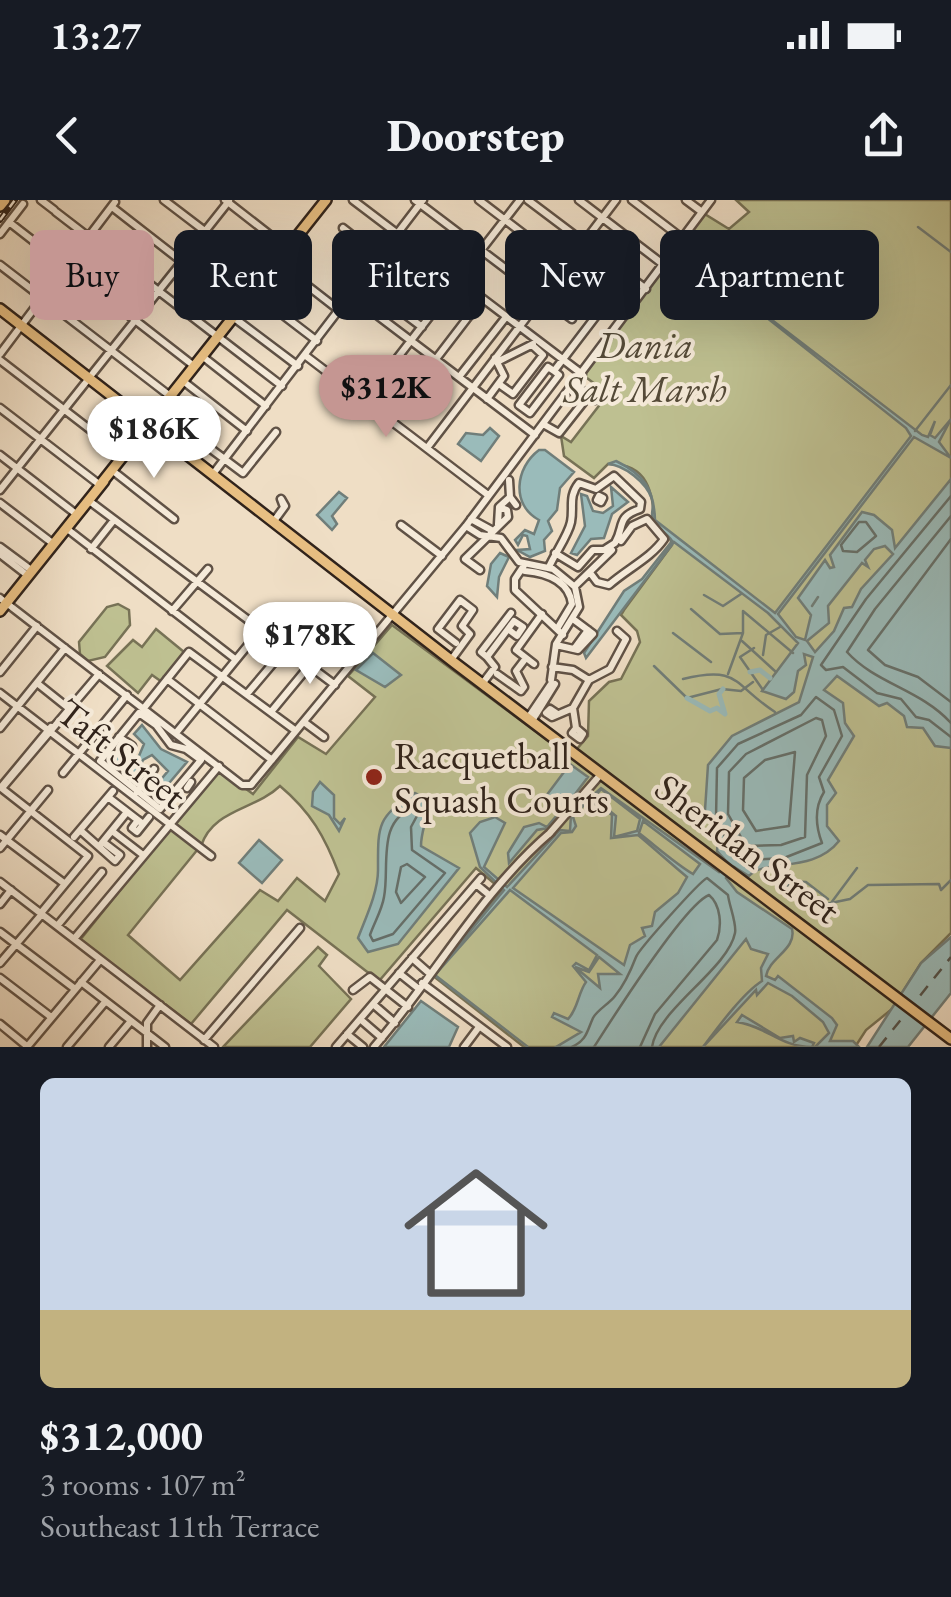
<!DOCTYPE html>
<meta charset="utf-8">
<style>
:root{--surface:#171b24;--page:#20242c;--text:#f1f3f6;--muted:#9ea1a6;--accent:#c59692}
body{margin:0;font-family:"EB Garamond",serif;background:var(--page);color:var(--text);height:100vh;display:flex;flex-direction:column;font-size:38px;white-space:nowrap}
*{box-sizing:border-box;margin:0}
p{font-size:32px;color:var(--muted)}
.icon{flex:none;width:55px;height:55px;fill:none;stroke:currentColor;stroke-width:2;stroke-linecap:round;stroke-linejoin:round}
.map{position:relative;height:847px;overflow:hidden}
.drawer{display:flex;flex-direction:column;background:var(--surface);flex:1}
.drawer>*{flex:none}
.hud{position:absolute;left:30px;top:30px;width:892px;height:90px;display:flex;gap:20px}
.price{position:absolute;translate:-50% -85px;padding:0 22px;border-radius:35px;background:#fff;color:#222;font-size:32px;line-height:65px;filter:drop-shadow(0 2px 5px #0008)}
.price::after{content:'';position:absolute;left:50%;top:60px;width:30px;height:22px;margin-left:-15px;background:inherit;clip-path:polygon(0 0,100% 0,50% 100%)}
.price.selected{background:var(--accent);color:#111}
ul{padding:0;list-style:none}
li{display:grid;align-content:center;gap:20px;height:530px;padding:0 40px}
li span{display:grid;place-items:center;height:310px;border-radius:15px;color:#555}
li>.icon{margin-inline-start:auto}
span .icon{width:180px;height:180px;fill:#fffc;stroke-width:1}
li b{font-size:42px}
.chip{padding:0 35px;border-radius:15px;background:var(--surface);box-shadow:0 10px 40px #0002;font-size:35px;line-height:90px}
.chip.selected{background:var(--accent);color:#111}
.status{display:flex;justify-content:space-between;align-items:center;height:70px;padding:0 50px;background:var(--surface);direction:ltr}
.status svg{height:28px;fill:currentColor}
header{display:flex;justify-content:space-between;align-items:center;height:130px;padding:0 40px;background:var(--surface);font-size:45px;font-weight:800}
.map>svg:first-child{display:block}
.green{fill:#bec091;stroke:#777256;stroke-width:2.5}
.water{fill:#9abbba;stroke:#707e7a;stroke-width:2.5;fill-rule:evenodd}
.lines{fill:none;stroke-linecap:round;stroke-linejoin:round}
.shore{stroke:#656f6a;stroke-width:2.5}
.stream{stroke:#707e7a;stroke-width:2.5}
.canal{stroke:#9abbba;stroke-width:5}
.ferry{stroke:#50514b;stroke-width:2.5;stroke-dasharray:12 10;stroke-linecap:butt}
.minor-casing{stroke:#605246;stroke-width:11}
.major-casing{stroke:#30231b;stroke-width:14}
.minor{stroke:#f5ead9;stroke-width:6}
.major{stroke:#e8bf82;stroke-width:9}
.rail-casing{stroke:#30231b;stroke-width:6}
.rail{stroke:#f5ead9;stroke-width:2.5;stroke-dasharray:8;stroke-linecap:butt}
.poi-dot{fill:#8f2418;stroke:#f5ead9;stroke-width:4}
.labels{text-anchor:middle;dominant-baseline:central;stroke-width:8;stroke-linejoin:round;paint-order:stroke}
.park-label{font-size:38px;font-style:italic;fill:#544a38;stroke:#f5ead9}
.street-label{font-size:38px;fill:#30231b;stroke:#f5ead9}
.poi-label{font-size:38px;fill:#30231b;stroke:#f5ead9;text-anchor:start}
</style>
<div class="status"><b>13:27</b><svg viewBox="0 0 49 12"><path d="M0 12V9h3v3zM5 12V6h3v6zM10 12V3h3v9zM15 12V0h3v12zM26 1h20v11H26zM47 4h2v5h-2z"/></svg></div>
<header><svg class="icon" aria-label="back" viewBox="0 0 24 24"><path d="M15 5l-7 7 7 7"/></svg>Doorstep<svg class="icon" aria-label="share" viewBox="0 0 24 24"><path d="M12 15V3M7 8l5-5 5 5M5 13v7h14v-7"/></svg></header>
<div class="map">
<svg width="951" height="847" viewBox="0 0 951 847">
<rect width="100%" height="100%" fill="#efdec5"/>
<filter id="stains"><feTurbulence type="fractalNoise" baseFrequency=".002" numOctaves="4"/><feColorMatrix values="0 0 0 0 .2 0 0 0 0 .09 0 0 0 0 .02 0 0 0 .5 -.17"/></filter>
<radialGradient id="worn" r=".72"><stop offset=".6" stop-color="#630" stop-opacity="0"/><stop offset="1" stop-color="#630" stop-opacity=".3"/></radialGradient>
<path class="green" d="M 736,0 L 951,0 L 951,733 L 921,763 L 892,809 L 866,830 L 855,847 L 524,847 L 432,775 L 502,690 L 476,668 L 379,781 L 287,710 L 191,824 L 80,740 L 171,627 L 198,649 L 128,735 L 180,780 L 260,690 L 278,701 L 297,678 L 325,701 L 339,674 C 325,637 311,612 280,586 C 255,610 213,609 201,646 L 173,624 L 220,570 L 253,594 L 298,537 L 326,554 L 375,497 L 348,476 L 392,425 L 570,557 L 588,536 L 589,501 L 609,482 L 621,479 L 640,442 L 637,431 L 621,415 L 624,410 L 672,345 L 669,335 L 655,324 C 652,294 650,263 608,264 L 594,278 L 564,256 L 561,236 L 571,242 L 608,194 L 583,175 L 703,13 L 729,29 L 749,12 Z
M 118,404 L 129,410 L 130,425 L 105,457 L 88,461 L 80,454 L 79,442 L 107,407 Z
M 156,429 L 184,452 L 162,482 L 152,475 L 138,493 L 107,466 L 133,440 L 142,447 Z
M 318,747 L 327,755 L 319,766 L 351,799 L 310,847 L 223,847 Z"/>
<path class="water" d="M 690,57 L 922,235 L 928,237 L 935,221 L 930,235 L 935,238 L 951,219 L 939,242 L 951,258 L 914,237 L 778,414 L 796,437 L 805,440 L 811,415 L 798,398 L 825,360 L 830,368 L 834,367 L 830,355 L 862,312 L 874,315 L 892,330 L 895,348 L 951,279 L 951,548 L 935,546 L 923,528 L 907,527 L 904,516 L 887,503 L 879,506 L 837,476 L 824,490 L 843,503 L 845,523 L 854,536 L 828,580 L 836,593 L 827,605 L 827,626 L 839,641 C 813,674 765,658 749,676 L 734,667 L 726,678 L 737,692 L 792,729 C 797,749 769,758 766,776 L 775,780 L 778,776 L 832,818 L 837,825 L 830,841 L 853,841 L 859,847 L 815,847 L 829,833 L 823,822 L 792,796 L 768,783 L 757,795 L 756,790 L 703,847 C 718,827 743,793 762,781 L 761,768 L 768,754 L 751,749 L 746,739 L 659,847 L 556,847 L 581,832 L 552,817 L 554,813 L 568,819 C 578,809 578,793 586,782 L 573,766 L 576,763 L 589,770 L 597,755 L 510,690 L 435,775 L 528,847 L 434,775 L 504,690 L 480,667 L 470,633 L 480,622 L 495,617 L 505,623 L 484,667 L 507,687 L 560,630 L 570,631 L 571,615 L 601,588 L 719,672 L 727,662 L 717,651 L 718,640 L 705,610 L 708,565 L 732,536 L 799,502 L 813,457 L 804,454 L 806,465 L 798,471 L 794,492 L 786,499 L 762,491 L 798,443 L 768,413 L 674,342 L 586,458 L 584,453 L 624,391 L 642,379 L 672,341 C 667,333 659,330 654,323 C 649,316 655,307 652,299 C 646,282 624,265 608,264 L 616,261 C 645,275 654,290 655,320 L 775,413 L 911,236 L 906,228 ZM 885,346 L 893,354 L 861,389 L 852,407 L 844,408 L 834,431 L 815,452 L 807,441 L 829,423 L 828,406 L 862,363 L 868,367 L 865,360 L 874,349 ZM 601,589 L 640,619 L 637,631 L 614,637 L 616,616 L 594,598 ZM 589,600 L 612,615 L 611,638 L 638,635 C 656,650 670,663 687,677 L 678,693 L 655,712 L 652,726 L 642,728 L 645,736 L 630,745 L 624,765 L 513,688 L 561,633 L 572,632 L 576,626 L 573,617 ZM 643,621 L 700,664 L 693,674 C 676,664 657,647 639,633 ZM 599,757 L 620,774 L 598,774 L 600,788 L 575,767 L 589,772 Z
M 415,181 L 438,192 L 422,214 L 398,198 L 408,182 Z
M 490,228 L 499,236 L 481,261 L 458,244 L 466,233 L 483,235 Z
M 539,250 L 545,250 L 574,272 L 560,288 L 557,310 L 548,321 L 552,331 L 544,340 L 545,351 L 530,357 L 517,350 L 530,349 L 527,336 L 523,335 L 518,345 L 515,340 L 525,330 L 534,334 L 539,320 C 511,305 515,268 539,250 Z
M 611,287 L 628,302 L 612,314 L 604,338 L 591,339 L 577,355 L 571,353 L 585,326 L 581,294 L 587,296 L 593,311 L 603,313 L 613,306 Z
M 339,292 L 347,298 L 332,316 L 337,324 L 332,330 L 317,315 Z
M 500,353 L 509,357 L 499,377 L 497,397 L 487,386 L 491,364 Z
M 373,453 L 401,475 L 385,487 L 356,470 Z
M 142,525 L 161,549 L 187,562 L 159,595 L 153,589 L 168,571 L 152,555 L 143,560 L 135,577 L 113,561 L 117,554 L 129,562 L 139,556 L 144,544 L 134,534 Z
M 570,564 L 588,577 L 563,610 L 546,596 Z
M 320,582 L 334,595 L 334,618 L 340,624 L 345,618 L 339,631 L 329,615 L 312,606 L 313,592 Z
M 415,593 L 425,598 C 431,616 421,627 421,646 L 459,668 L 398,744 L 368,752 L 358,738 C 366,717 378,692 378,670 C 378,628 376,616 415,593 Z
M 557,615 L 548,628 L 537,630 L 509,663 L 508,653 L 524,627 L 539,623 L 547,627 Z
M 259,640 L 282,660 L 262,683 L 239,663 Z
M 951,737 L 951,793 L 908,847 L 867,847 L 921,763 Z
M 421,801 L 458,827 L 449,847 L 384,847 Z
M 742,815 L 780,838 L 793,836 L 794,842 L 800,838 L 814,843 L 812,847 C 780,847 768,827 737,822 Z"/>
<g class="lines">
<path class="shore" d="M 951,296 L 866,399 L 821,465 L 826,470 L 843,467 L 877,493 L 901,499 L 916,517 L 929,520 L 951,537
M 951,316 L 875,409 L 847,452 C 876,484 920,489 951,523
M 859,322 L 866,322 L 876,336 L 857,352 L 843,351 L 841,345 Z
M 951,339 L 868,450 L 885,465 L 918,477 L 951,502
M 816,497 L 834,510 L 842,536 L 819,577 L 824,592 C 814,608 816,627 822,643 L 784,658 L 745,660 L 730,648 L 716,618 L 717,568 L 738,544 L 801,515 Z
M 816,518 L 822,520 L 826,536 L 807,575 L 805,637 L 781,645 L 746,646 L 728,614 L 729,572 L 746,554 Z
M 795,552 L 789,626 L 756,631 L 743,610 L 744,578 L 765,560 Z
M 415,608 L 418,614 L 411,627 L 412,650 L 445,673 L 393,734 L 373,741 L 370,735 C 374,723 382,710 384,697 C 390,667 376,619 415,608 Z
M 407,664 L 425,677 L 401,703 L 396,692 L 401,667 Z
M 572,847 C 587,840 587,831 593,818 C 597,810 609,804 615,796 C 625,784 631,770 636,757 C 639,749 699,682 707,678 L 728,695 C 729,705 737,724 735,733 C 728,769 657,810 652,847
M 594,847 C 612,819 684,705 709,695 C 721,705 722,726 717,740 L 655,814 L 640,847"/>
<path class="stream" d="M 918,27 L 951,52
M 915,231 L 951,185
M 704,395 L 723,406 L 741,394
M 812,406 L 818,397
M 691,409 L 720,434 L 743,433
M 673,433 L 711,462
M 742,441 L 776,472
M 754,448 L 740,457 L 763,490
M 763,455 L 766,435 L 780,427
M 654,466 L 687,498 L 722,489 L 741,491 L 753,482
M 728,474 L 743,433 L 743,411 L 793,453
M 683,479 C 740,465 733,485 775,512
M 828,699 L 806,682 L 790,681 L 787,687 L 826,704 L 850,699 L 868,685 L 939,684 L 941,690 L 951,680
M 831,703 L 857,668"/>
<path class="canal" d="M 750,472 L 760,470 L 770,478
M 687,498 L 710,511 L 717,508 L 725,514 L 719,494 L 723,489"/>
<path class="ferry" d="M 879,847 L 951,757"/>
<defs>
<path id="minor" d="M 41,0 L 54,10
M 164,0 L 265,77
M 225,0 L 288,49
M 353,0 L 582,174
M 415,0 L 572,119
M 479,0 L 627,113
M 528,0 L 646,89
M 579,0 L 664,65
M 632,0 L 683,39
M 686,0 L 702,12
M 112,7 L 180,60
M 56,12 L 282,186
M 9,22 L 194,166
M 343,28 L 440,104
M 0,34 L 23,4
M 183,59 L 229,1
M 184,62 L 242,106
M 277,62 L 340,111
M 0,65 L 170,196
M 362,82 L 422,127
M 253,92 L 317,141
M 352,96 L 535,235
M 233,117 L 298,166
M 24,122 L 115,2
M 0,154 L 18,130
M 202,156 L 266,206
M 306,156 L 488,295
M 436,159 L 482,99
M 0,160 L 123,255
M 499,161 L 533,144
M 554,171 L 548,167 L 519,205 L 530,213 L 559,175 L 554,171 L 609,99
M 459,177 L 506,117
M 89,178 L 181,63
M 183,181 L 247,231
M 499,184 L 513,194 L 543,155 L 532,145
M 574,184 L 595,200
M 487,199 L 504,176 L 495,158
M 364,201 L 520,0
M 0,208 L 100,285
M 159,210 L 243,273 L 276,232
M 543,224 L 559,233 L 589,195
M 427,248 L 616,0
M 0,255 L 76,314
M 113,271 L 174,319
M 213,274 L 423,0
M 509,280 L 510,297 L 516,305
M 0,290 L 86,182
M 599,296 L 603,298 L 601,302 L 597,300 Z
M 88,300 L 335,485
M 0,303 L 51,342
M 471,319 L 493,331
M 274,321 L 285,306 L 281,299 L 284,307
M 498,324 L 499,307 L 510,297
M 401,325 L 442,356
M 466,326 L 480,335 L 501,338 L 519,362 L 553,369 L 575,387 L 579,407 L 556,444 L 551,480
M 66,328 L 235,459
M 0,347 L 31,370
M 91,349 L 114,320
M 0,354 L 27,375
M 525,364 L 515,379 L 515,390 L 563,435
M 549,367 C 555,353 568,336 571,322 C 574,306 568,297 579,283 L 596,289 L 614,276 L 641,302 L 640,309 C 616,317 625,326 615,343 L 604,350 L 593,350 L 578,367 L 555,353
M 480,370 L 465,359 L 508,317 L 507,310 L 499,307
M 525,371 C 547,373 569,380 572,404 L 557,429
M 591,374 L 597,382 L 609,385 C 627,369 651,358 664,339 L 647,319 L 632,326 L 621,341
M 575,386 L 612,350
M 0,398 L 242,585 L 251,585 L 466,326 L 711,0
M 172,411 L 208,369
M 556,445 L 578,450 L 593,434 L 573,419
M 574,449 L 588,430
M 487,457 L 481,452 L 511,413
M 451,460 L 470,434 L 462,426 L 473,410 L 460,400 L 438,429 L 456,443
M 534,464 L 516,450 L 542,414
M 552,467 L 573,470 L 589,480
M 0,472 L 37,426
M 497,474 L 521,491
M 167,479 L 272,560
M 37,483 L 67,507
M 482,484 L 495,467 L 487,457 L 508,429 L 517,436 L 523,427 L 514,421 L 508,429
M 521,491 L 524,487 L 516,471 L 526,458
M 0,493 L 211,656
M 247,494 L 286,448
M 144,508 L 189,452 L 296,531
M 573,508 L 576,528 L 583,534 L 580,539 L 572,533 L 576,528
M 271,512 L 309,466
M 139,513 L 156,525 L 171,545 L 186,549 L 201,560 L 160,609 L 100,561 Z
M 556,513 L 550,509 L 546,513 L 552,517 L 573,508 L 589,480 L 610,469 L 626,439 L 617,431
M 528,518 L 551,484
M 532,521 L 555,484
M 304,522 L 324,537
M 0,528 L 65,448
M 176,533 L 271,417
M 119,537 L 132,546
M 63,573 L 127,495
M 2,586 L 51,527
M 0,587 L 88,656 L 41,713
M 2,588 L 99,474
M 187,588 L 191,582
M 137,592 L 154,569
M 108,597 L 143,624
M 138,620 L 132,628 L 137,632 L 149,617
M 80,630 L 115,661 L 120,655 L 103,642
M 112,631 L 143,655
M 549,634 L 601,574
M 0,635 L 65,684
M 74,637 L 113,591
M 101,644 L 127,612
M 0,648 L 48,590
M 0,682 L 214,847
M 476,684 L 488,694
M 0,704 L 11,690
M 57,726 L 102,672
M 0,732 L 75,789
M 74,739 L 219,566
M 412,758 L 429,773
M 0,763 L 42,714
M 399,773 L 419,789
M 0,778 L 51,817
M 81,782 L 165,847
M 422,783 L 507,847
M 353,790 L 370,777 L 408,807
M 373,804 L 395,823
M 360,819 L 382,838
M 0,824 L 28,847
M 347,834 L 363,847
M 204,840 L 300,728
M 27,847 L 100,760
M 67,847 L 105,802
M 109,847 L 131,821
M 147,847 L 147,823 L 160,805
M 336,847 L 481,678
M 374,847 C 434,778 480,693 551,632
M 464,847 L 479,827"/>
<path id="major" d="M 0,6 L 5,0
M 0,109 L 456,464 L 951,839
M 100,285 L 326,0
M 0,411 L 104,281"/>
</defs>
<use href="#minor" class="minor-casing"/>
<use href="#major" class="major-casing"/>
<use href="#minor" class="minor"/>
<use href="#major" class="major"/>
<defs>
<path id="rail" d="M 0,20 L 15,0"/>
</defs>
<use href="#rail" class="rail-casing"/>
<use href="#rail" class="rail"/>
</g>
<circle class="poi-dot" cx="374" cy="577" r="10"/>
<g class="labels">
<g class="park-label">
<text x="645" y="144">Dania<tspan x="645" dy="44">Salt Marsh</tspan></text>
</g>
<g class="street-label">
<text transform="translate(122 553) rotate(38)">Taft Street</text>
<text transform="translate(748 648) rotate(37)">Sheridan Street</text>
</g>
<g class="poi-label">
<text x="394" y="555">Racquetball<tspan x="394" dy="44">Squash Courts</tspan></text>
</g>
</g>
<rect width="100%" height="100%" filter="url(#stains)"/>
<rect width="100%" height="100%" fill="url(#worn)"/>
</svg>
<b class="price selected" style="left:386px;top:240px">$312K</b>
<b class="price" style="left:154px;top:281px">$186K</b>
<b class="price" style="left:310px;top:487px">$178K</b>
<div class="hud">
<a class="chip selected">Buy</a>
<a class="chip">Rent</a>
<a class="chip">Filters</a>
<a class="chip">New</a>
<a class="chip">Apartment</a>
</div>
</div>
<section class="drawer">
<ul>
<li><span style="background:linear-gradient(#c9d6e8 75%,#c2b280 0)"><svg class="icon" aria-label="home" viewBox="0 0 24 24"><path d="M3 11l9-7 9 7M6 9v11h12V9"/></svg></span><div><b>$312,000</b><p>3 rooms · 107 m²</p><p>Southeast 11th Terrace</p></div></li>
</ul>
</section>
